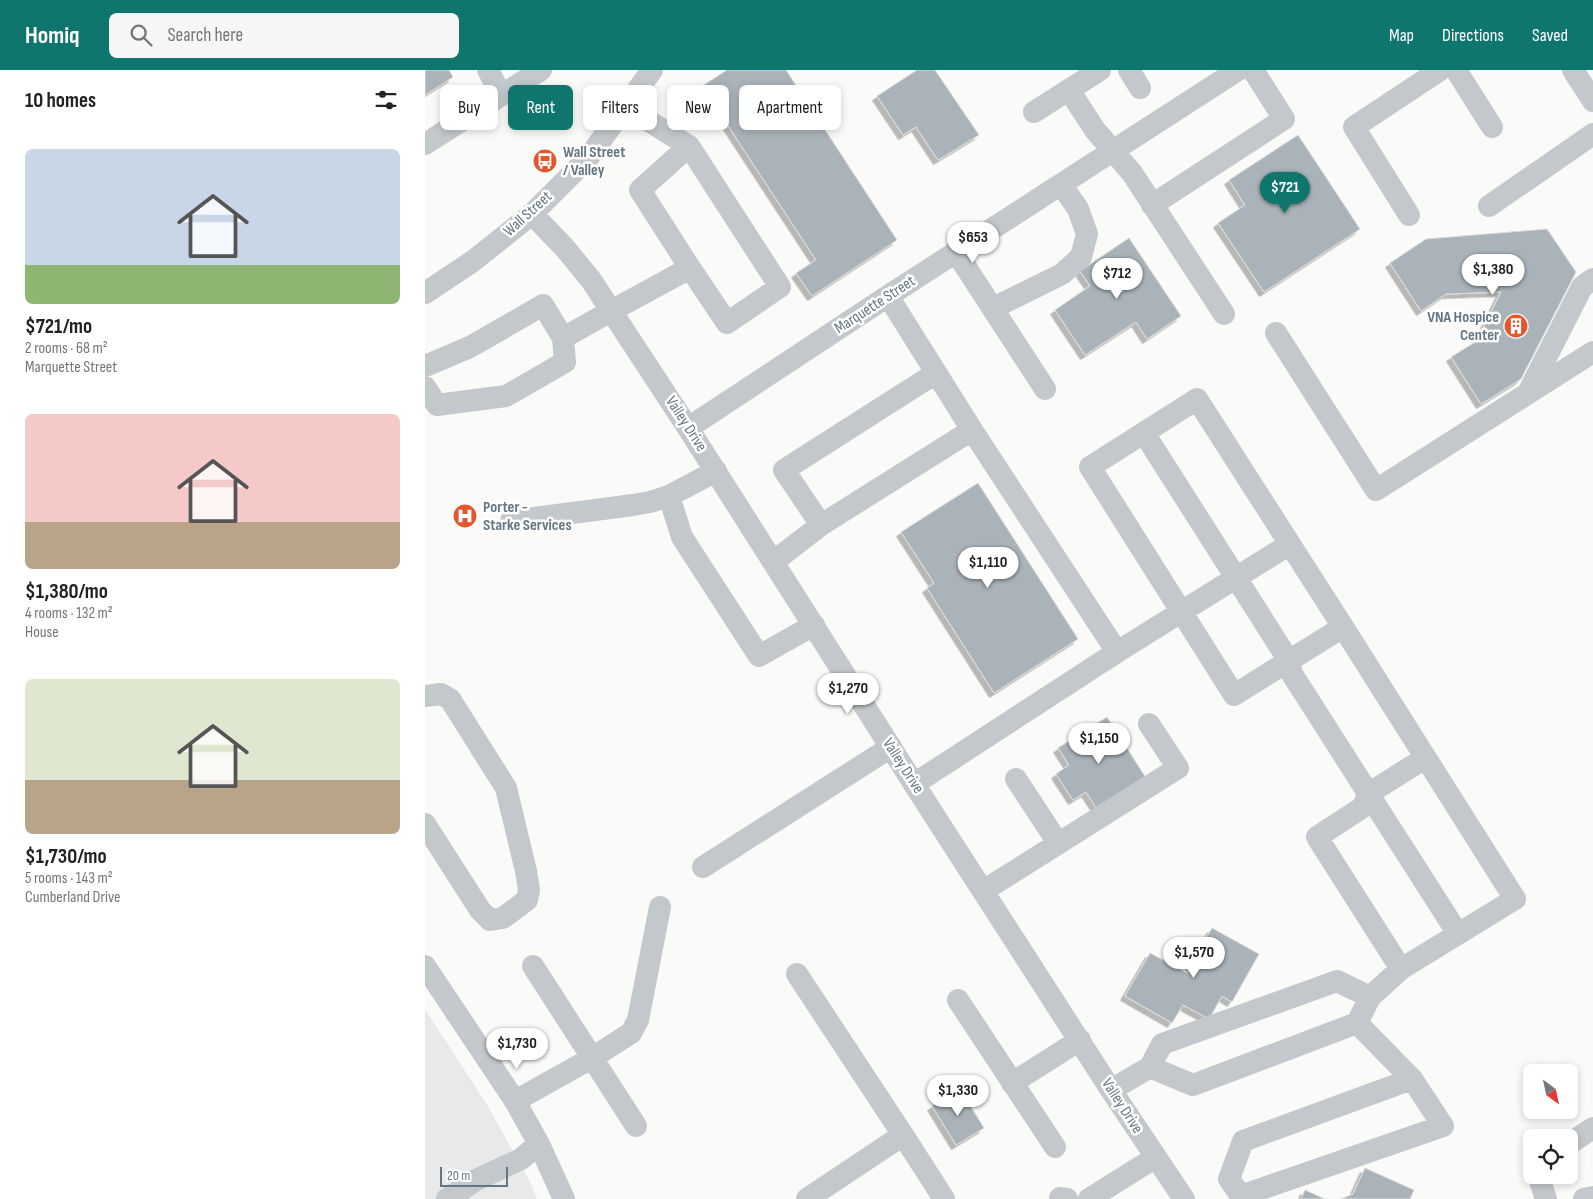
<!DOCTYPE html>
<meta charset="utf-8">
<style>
:root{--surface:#fff;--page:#f6f6f6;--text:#222;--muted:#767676;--accent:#0f766e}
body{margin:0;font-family:"Sofia Sans Condensed",sans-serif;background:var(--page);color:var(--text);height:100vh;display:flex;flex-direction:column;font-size:19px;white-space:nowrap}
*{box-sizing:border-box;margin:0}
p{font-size:16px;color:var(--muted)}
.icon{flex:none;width:28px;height:28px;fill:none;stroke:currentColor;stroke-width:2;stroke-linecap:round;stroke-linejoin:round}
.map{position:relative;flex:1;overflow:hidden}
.details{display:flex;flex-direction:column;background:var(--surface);width:425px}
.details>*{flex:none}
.top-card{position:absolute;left:15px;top:15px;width:475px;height:45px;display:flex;gap:10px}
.needle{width:32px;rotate:147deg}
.buttons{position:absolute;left:1098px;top:994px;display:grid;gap:10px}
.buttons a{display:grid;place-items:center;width:55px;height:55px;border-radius:8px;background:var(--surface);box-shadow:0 2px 8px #0003;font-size:25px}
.scale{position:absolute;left:15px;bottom:12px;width:68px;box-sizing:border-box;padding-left:5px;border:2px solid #657683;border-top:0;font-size:14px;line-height:18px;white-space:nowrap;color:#657683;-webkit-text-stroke:4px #fff;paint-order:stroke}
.price{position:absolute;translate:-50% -42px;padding:0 11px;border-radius:18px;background:#fff;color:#222;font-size:16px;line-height:32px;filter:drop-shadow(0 1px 2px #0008)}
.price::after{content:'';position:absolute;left:50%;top:30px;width:15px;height:11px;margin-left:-8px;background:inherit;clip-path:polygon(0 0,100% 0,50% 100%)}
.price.active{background:var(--accent);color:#fff}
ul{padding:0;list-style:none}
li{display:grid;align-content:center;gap:10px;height:265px;padding:0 25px}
li span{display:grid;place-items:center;height:155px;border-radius:8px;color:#555}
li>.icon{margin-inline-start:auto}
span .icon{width:90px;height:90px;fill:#fffc;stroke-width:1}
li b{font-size:21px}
h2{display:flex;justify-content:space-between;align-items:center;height:60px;padding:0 25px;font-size:21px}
.pill{padding:0 18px;border-radius:8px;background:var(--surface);box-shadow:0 2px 8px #0003;font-size:18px;line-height:45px}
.pill.active{background:var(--accent);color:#fff}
header{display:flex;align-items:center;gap:30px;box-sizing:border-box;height:70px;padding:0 25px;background:var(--accent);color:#fff}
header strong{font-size:24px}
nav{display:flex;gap:28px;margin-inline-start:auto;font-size:18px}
.search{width:350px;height:45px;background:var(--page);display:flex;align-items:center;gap:12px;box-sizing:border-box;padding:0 18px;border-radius:8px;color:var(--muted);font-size:19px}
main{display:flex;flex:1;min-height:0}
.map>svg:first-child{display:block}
.built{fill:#e8e9e9}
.building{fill:#aab3b9;stroke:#dcdcda;filter:url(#shadow)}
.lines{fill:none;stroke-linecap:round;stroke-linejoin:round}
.minor{stroke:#c3c8cc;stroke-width:22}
.labels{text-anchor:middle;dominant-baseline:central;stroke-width:5;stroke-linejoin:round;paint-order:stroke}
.poi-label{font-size:16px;font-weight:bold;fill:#657683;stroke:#fff;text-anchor:start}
.street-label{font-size:16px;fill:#657683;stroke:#fff}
</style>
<header>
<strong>Homiq</strong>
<div class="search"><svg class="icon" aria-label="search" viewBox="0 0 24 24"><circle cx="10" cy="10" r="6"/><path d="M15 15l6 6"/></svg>Search here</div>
<nav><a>Map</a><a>Directions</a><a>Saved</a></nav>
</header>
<main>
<section class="details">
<h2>10 homes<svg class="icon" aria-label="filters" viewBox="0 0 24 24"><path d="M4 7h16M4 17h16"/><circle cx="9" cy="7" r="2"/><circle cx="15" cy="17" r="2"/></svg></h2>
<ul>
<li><span style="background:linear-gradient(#c9d6e8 75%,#8fb573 0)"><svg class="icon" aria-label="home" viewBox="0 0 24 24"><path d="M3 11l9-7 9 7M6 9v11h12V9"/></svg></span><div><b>$721/mo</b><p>2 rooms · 68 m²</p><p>Marquette Street</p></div></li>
<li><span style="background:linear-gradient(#f6c9c9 70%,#b9a48a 0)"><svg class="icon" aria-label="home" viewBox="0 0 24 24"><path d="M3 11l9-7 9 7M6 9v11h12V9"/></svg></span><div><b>$1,380/mo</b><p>4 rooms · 132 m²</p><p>House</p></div></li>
<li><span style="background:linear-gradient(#dfe7d0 65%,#b9a48a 0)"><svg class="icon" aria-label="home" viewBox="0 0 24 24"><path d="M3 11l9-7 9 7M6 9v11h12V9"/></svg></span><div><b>$1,730/mo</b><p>5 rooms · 143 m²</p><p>Cumberland Drive</p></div></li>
</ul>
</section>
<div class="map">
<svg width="1168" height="1129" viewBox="0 0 1168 1129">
<defs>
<filter id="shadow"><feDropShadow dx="-4.5" dy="4.5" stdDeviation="0" flood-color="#0004"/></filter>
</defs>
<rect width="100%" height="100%" fill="#fafaf8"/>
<path class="built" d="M 0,939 L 61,1033 L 105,1112 L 112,1129 L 0,1129 Z"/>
<path class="building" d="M 0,0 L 24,0 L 28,7 L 0,25 Z
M 302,0 L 361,0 L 472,170 L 387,226 L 371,203 L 391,190 L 277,16 Z
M 492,0 L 510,0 L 554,65 L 513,90 L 491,57 L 478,65 L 452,26 Z
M 873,65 L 935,159 L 839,222 L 793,153 L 820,135 L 804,110 Z
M 1122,159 L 1151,202 L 1096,309 L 1056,334 L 1026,287 L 1052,271 L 1076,222 L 1021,224 L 996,241 L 965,193 L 1001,169 Z
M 704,168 L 756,246 L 722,269 L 711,252 L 660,285 L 630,240 L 665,216 L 655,201 Z
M 553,413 L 653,569 L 569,623 L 502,518 L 509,513 L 476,462 Z
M 682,647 L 721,708 L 672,739 L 661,722 L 648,730 L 631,704 L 644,695 L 633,678 Z
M 787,858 L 834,884 L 807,932 L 797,926 L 784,949 L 758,935 L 747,953 L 700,926 L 725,883 L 762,903 Z
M 535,1019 L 559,1058 L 531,1075 L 507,1036 Z
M 940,1098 L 989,1120 L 985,1129 L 916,1129 L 928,1124 Z
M 880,1120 L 900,1129 L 876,1129 Z"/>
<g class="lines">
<path class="minor" d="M 63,0 L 76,25
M 704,0 L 715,18
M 1031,0 L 1067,57
M 1148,0 L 1168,31
M 644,20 L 670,60 L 707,103 L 799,244
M 609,42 L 675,0
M 0,74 L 116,0
M 264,76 L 215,120 L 265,198
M 727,135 L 859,49 L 828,0
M 1064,136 L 1168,64
M 107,144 L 139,177 L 166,210 L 263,358 L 489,714 L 686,1020 L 759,1129
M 984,145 L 929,57 L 1015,0
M 531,182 L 620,319
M 0,223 L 48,191 L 107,144 L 163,88 L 227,0
M 463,226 L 547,360 L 692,582 L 489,714
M 568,238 L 637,204 L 656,187 L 662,164 L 653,139 L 636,114
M 851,263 L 951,420 L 1168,282
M 138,268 L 186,241 L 265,198 L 302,253 L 355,217 L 264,76 L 201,37
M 0,296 L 45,277 L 118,235 L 138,268 L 140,292 L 81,326 L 12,335 L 0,317
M 1103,323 L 1157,217 L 1168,209
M 772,329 L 918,557 L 809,625 L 665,397 Z
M 263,358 L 463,226 L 813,0
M 719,363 L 864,591 L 867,604 L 1033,864 L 976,899 L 945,927 L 932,953 L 768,1015 L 725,997
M 291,401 L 244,426 L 257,467 L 334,586 L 389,555
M 86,451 L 208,435 L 225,432 L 244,426
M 396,455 L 359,400 L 511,303
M 348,492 L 396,455 L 547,360
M 918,557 L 1090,829 L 1033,864
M 692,582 L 865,474
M 0,626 L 16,624 L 25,629 L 81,718 L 101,801 L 104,820 L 102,830 L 78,848 L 65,850 L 55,840 L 0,754
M 591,709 L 633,773
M 278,797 L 466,677
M 558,821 L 753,698 L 724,654
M 0,896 L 90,1031 L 114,1074 L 139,1129
M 108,896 L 211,1056
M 976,899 L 892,767 L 938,737 L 943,724 L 1000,688
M 372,904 L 478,1065 L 382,1129
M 533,930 L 630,1077
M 932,953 L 987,1009 L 1018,1056 L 816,1126 L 804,1109 L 818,1071 L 987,1009
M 587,1013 L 655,970
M 686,1020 L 725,997 L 737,974 L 912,911 L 945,927
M 90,1031 L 167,988 L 206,963 L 213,950 L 235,837
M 478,1065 L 519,1129
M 1144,1074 L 1168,1058
M 1113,1105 L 1121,1129
M 635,1128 L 642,1129
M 22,1129 L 51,1110 L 96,1089 L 114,1074
M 664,1129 L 731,1087
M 1159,1129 L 1168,1127"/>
</g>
<defs>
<symbol id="bus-disc" viewBox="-11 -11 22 22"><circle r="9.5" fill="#e4572e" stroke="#fff"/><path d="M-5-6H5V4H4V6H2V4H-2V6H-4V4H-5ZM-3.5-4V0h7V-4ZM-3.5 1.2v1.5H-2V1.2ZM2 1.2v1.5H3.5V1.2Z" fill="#fff"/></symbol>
<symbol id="building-disc" viewBox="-11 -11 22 22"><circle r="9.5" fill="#e4572e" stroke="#fff"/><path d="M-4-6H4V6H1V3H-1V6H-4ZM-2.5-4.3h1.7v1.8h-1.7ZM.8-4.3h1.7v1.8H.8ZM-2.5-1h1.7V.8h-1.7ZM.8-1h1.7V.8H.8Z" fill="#fff"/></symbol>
<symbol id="hospital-disc" viewBox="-11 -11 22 22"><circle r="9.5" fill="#e4572e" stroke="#fff"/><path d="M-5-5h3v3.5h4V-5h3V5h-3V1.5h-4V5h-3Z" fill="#fff"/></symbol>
</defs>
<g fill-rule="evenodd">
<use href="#bus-disc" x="106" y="77" width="28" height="28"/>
<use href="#building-disc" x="1077" y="242" width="28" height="28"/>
<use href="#hospital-disc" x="26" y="432" width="28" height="28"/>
</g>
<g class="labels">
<g class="poi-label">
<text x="138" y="82">Wall Street<tspan x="138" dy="18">/ Valley</tspan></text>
<text x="1074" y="247" text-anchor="end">VNA Hospice<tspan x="1074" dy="18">Center</tspan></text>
<text x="58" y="437">Porter -<tspan x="58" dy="18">Starke Services</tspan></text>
</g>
<g class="street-label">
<text transform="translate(103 144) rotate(-42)">Wall Street</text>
<text transform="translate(450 235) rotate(-33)">Marquette Street</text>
<text transform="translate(261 354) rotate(57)">Valley Drive</text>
<text transform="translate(478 696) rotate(57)">Valley Drive</text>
<text transform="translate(697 1036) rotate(57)">Valley Drive</text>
</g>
</g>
</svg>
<div class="buttons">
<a><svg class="needle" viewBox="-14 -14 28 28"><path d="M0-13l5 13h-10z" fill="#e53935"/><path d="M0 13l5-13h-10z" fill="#767676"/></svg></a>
<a><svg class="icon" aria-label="locate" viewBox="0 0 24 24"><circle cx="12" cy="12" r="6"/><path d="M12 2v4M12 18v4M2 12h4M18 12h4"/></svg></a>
</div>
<div class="scale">20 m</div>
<b class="price active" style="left:860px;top:144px">$721</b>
<b class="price" style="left:548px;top:194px">$653</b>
<b class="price" style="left:1068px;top:226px">$1,380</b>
<b class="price" style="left:692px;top:230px">$712</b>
<b class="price" style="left:563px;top:519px">$1,110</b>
<b class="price" style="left:423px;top:645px">$1,270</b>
<b class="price" style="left:674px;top:695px">$1,150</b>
<b class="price" style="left:769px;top:909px">$1,570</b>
<b class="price" style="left:92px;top:1000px">$1,730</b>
<b class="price" style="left:533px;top:1047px">$1,330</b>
<div class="top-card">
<a class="pill">Buy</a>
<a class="pill active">Rent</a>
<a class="pill">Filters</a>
<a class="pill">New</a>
<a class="pill">Apartment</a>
</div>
</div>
</main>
